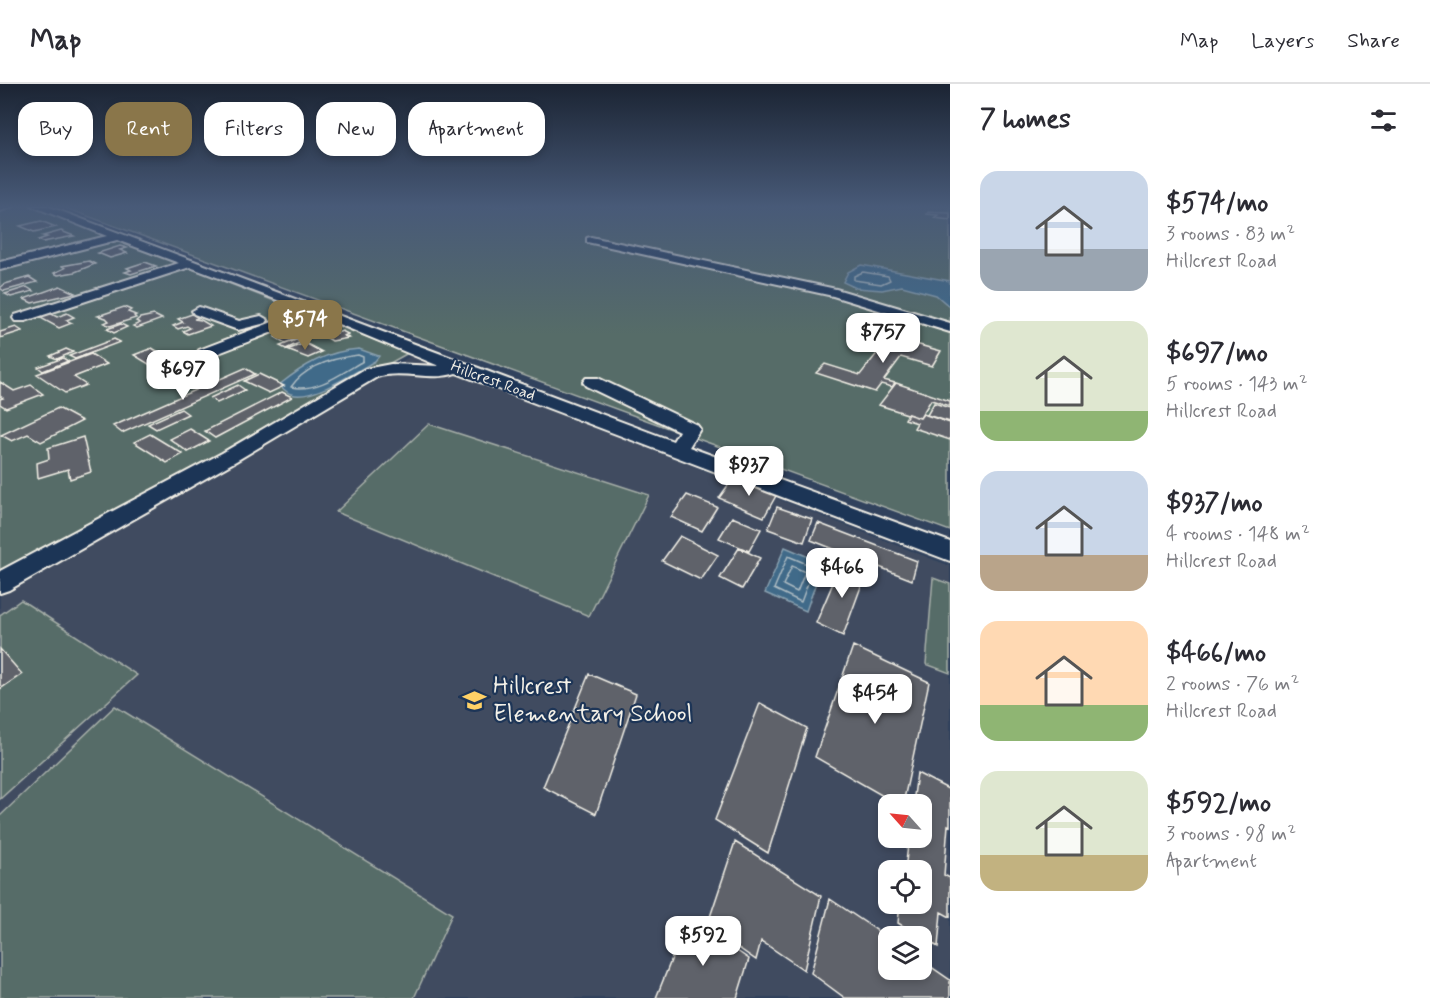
<!DOCTYPE html>
<meta charset="utf-8">
<style>
:root{--surface:#fff;--page:#f7f7f7;--text:#2b2b33;--muted:#7c7c81;--line:#e1e1e2;--accent:#8a764a}
body{margin:0;font-family:Mynerve,sans-serif;background:var(--page);color:var(--text);height:100vh;display:flex;flex-direction:column;font-size:22px;white-space:nowrap}
*{box-sizing:border-box;margin:0}
p{font-size:20px;color:var(--muted)}
.icon{flex:none;width:33px;height:33px;fill:none;stroke:currentColor;stroke-width:2;stroke-linecap:round;stroke-linejoin:round}
.map{position:relative;flex:1;overflow:hidden}
.details{display:flex;flex-direction:column;background:var(--surface);width:480px}
.details>*{flex:none}
.top-card{position:absolute;left:18px;top:18px;width:570px;height:54px;display:flex;gap:12px}
.needle{width:39px;rotate:297deg}
.tools{position:absolute;left:878px;top:710px;display:grid;gap:12px}
.tools a{display:grid;place-items:center;width:54px;height:54px;border-radius:12px;background:var(--surface);box-shadow:0 3px 9px #0003;font-size:30px}
.price{position:absolute;translate:-50% -51px;padding:0 14px;border-radius:12px;background:#fff;color:#222;font-size:20px;line-height:39px;filter:drop-shadow(0 2px 3px #0008)}
.price::after{content:'';position:absolute;left:50%;top:36px;width:18px;height:14px;margin-left:-9px;background:inherit;clip-path:polygon(0 0,100% 0,50% 100%)}
.price.on{background:var(--accent);color:#fff}
ul{padding:0;list-style:none}
li{display:flex;align-items:center;gap:18px;height:150px;padding:0 30px}
li span{display:grid;place-items:center;flex:none;width:168px;height:120px;border-radius:18px;color:#555}
li>.icon{margin-inline-start:auto}
span .icon{width:72px;height:72px;fill:#fffc;stroke-width:1}
li b{font-size:26px}
h2{display:flex;justify-content:space-between;align-items:center;height:72px;padding:0 30px;font-size:26px}
.tag{padding:0 21px;border-radius:18px;background:var(--surface);box-shadow:0 3px 9px #0003;font-size:21px;line-height:54px}
.tag.on{background:var(--accent);color:#fff}
header{display:flex;align-items:center;gap:36px;box-sizing:border-box;height:84px;padding:0 30px;background:var(--surface);border-bottom:2px solid var(--line)}
header strong{font-size:28px}
nav{display:flex;gap:33px;margin-inline-start:auto;font-size:21px}
main{display:flex;flex:1;min-height:0}
.map>svg:first-child{display:block}
.built{fill:#3f4c61;fill-rule:evenodd}
.green{fill:#576c68;stroke:#a6aea8;stroke-width:1.5}
.water{fill:#416a89;stroke:#89a0af;stroke-width:1.5}
.lines{fill:none;stroke-linecap:round;stroke-linejoin:round}
.shore{stroke:#acbbc2;stroke-width:1.5}
.building{fill:#5f626a;stroke:#f4f1e8;stroke-width:1.5}
.minor-casing{stroke:#f4f1e8;stroke-width:4}
.minor{fill:#1d3557;fill-rule:evenodd}
.labels{text-anchor:middle;dominant-baseline:central;stroke-width:4.5;stroke-linejoin:round;paint-order:stroke}
.far-street-label{font-size:16px;fill:#f4f1e8;stroke:#1d3557}
.near-poi-label{font-size:24px;fill:#f4f1e8;stroke:#1d3557;text-anchor:start}
</style>
<header>
<strong>Map</strong>
<nav><a>Map</a><a>Layers</a><a>Share</a></nav>
</header>
<main>
<div class="map">
<svg width="950" height="914" viewBox="0 0 950 914">
<rect width="100%" height="100%" fill="#31425d"/>
<filter id="ink" filterUnits="userSpaceOnUse"><feTurbulence type="fractalNoise" baseFrequency=".0167" numOctaves="2"/><feDisplacementMap in="SourceGraphic" scale="12" xChannelSelector="R" yChannelSelector="G"/><feConvolveMatrix kernelMatrix="1 2 1 2 8 2 1 2 1" color-interpolation-filters="sRGB"/></filter>
<g filter="url(#ink)">
<path class="built" d="M 411,272 L 950,482 L 950,914 L 0,914 L 0,511 ZM 888,720 L 921,720 L 921,753 L 888,753 ZM 888,786 L 921,786 L 921,819 L 888,819 ZM 888,852 L 921,852 L 921,885 L 888,885 Z"/>
<path class="green" d="M 0,122 L 30,122 L 408,269 L 0,497 Z
M 60,122 L 950,122 L 950,447 Z
M 429,340 L 649,411 L 589,532 L 336,428 Z
M 933,494 L 950,500 L 950,589 L 926,580 Z
M 21,516 L 137,591 L 0,715 L 0,531 Z
M 115,622 L 452,830 L 414,914 L 0,914 L 0,732 Z"/>
<path class="water" d="M 861,181 L 950,197 L 950,223 L 936,211 L 902,202 L 882,206 L 856,204 L 843,198 L 848,188 Z
M 359,265 L 379,272 L 375,277 C 357,287 311,318 291,310 C 287,309 283,304 279,301 C 304,281 327,267 359,265 Z
M 785,463 L 823,479 L 806,527 L 765,509 Z"/>
<g class="lines">
<path class="shore" d="M 863,188 L 888,192 L 890,196 L 881,200 L 854,196 L 854,192 Z
M 358,271 L 363,273 L 363,277 C 342,289 316,309 291,303 C 305,282 334,274 358,271 Z
M 788,472 L 814,483 L 801,518 L 774,505 Z
M 792,482 L 805,488 L 797,508 L 783,501 Z"/>
</g>
<path class="building" d="M 928,128 L 950,129 L 950,136 L 934,134 L 938,131 L 927,130 Z
M 41,137 L 56,143 L 34,148 L 20,142 Z
M 61,147 L 74,152 L 43,158 L 38,156 L 47,153 L 43,152 Z
M 120,162 L 127,164 L 120,166 L 127,169 L 110,174 L 98,169 Z
M 89,177 L 95,180 L 75,188 L 58,191 L 54,189 L 65,184 L 62,182 Z
M 145,178 L 156,182 L 131,190 L 125,188 L 131,186 L 127,184 Z
M 29,193 L 37,198 L 4,207 L 0,204 L 5,200 Z
M 60,202 L 75,209 L 32,219 L 24,215 Z
M 27,203 L 33,207 L 11,213 L 5,210 Z
M 124,223 L 131,226 L 128,228 L 136,231 L 134,232 L 136,234 L 110,242 L 104,239 L 109,237 L 106,234 L 98,232 Z
M 48,228 L 57,233 L 67,229 L 74,233 L 66,236 L 72,239 L 59,244 L 37,232 Z
M 192,230 L 198,234 L 194,235 L 201,236 L 211,242 L 188,250 L 183,247 L 190,244 L 187,242 L 178,245 L 173,242 L 183,238 L 178,235 Z
M 154,231 L 162,235 L 137,244 L 133,242 L 140,239 L 136,237 L 140,234 Z
M 121,240 L 127,243 L 114,249 L 107,245 Z
M 16,243 L 22,247 L 0,254 L 0,248 Z
M 332,247 L 337,249 L 342,247 L 348,250 L 344,252 L 349,254 L 332,257 L 322,251 Z
M 285,249 L 295,255 L 285,259 L 275,253 Z
M 890,253 L 941,267 L 932,282 L 901,273 L 884,296 L 895,299 L 892,303 L 881,300 L 875,308 L 816,289 L 825,280 L 860,291 Z
M 114,255 L 120,258 L 75,275 L 69,272 Z
M 296,256 L 301,258 L 286,265 L 280,262 Z
M 305,259 L 322,268 L 308,274 L 287,266 Z
M 152,264 L 170,275 L 152,282 L 134,271 Z
M 66,265 L 73,268 L 57,275 L 50,272 Z
M 91,270 L 107,280 L 74,293 L 86,301 L 65,309 L 37,290 Z
M 63,274 L 68,277 L 43,287 L 38,283 Z
M 245,284 L 255,290 L 122,349 L 113,342 Z
M 259,290 L 284,302 L 269,309 L 244,297 Z
M 0,298 L 14,307 L 31,301 L 43,310 L 6,324 L 0,320 L 0,315 L 3,314 L 0,312 Z
M 896,299 L 950,317 L 950,322 L 931,316 L 920,334 L 879,321 Z
M 238,301 L 245,306 L 217,319 L 210,314 Z
M 282,308 L 292,313 L 215,354 L 205,347 Z
M 934,319 L 950,324 L 950,338 L 927,331 Z
M 58,324 L 82,337 L 41,358 L 28,350 L 12,357 L 1,351 Z
M 181,325 L 188,330 L 156,345 L 148,340 Z
M 908,330 L 920,334 L 923,330 L 950,339 L 950,356 L 914,344 L 917,339 L 905,335 Z
M 190,345 L 209,357 L 188,368 L 170,355 Z
M 150,350 L 183,370 L 167,379 L 134,358 Z
M 83,353 L 91,388 L 70,395 L 68,385 L 38,394 L 37,379 L 49,375 L 48,364 Z
M 734,393 L 777,410 L 764,433 L 719,414 Z
M 687,411 L 717,423 L 702,447 L 671,433 Z
M 777,423 L 812,435 L 804,458 L 768,445 Z
M 732,433 L 761,445 L 749,467 L 719,454 Z
M 818,439 L 917,477 L 912,496 L 811,456 Z
M 680,452 L 718,471 L 701,496 L 662,477 Z
M 739,464 L 760,474 L 742,505 L 720,494 Z
M 842,478 L 866,489 L 843,552 L 816,539 Z
M 853,562 L 929,598 L 903,720 L 897,720 L 815,673 Z
M 0,565 L 22,590 L 0,605 Z
M 589,590 L 636,610 L 596,730 L 543,703 Z
M 760,619 L 807,644 L 768,769 L 715,736 Z
M 917,689 L 950,706 L 950,742 L 948,741 L 944,791 L 950,794 L 950,833 L 941,828 L 938,863 L 898,839 L 900,819 L 921,819 L 921,786 L 905,786 L 909,753 L 921,753 L 921,720 L 913,720 Z
M 735,758 L 821,812 L 804,886 L 761,857 L 756,876 L 707,842 Z
M 830,815 L 888,854 L 888,885 L 921,885 L 921,876 L 950,896 L 950,914 L 845,914 L 811,889 Z
M 688,834 L 749,875 L 737,914 L 656,914 Z"/>
<g class="lines">
<defs>
<path id="minor" d="M 0,122 L 14,122 L 0,127 Z
M 32,122 L 47,122 L 122,150 L 673,357 L 679,347 L 586,302 L 583,298 L 586,294 L 598,294 L 697,341 L 700,345 L 689,363 L 950,458 L 950,477 L 456,289 C 432,298 403,285 377,293 L 236,377 L 9,506 L 0,509 L 0,487 L 222,369 L 365,285 L 391,280 L 439,282 L 317,231 L 211,272 L 199,272 L 197,269 L 199,266 L 304,226 L 190,183 L 25,237 L 15,237 L 13,234 L 15,231 L 179,179 L 117,156 L 0,186 L 0,178 L 107,152 Z
M 591,153 L 836,205 L 950,239 L 950,248 L 833,212 L 587,158 L 587,154 Z
M 199,223 L 239,237 L 261,232 L 268,236 L 266,239 L 238,246 L 194,230 L 192,227 Z"/>
</defs>
<use href="#minor" class="minor-casing"/>
<use href="#minor" class="minor"/>
</g>
</g>
<linearGradient id="sky" x2="0" y2="1"><stop stop-color="#1b2433"/><stop offset="0.49" stop-color="#485a78"/><stop offset="1" stop-color="#485a78" stop-opacity="0"/></linearGradient>
<rect width="950" height="250" fill="url(#sky)"/>
<defs>
<symbol id="school-bare" viewBox="-9 -9 18 18"><path d="M0-5L7-2L0 1L-7-2ZM-4 1L0 2.5L4 1V4Q0 6-4 4Z" fill="#ffd166" stroke="#1d3557" stroke-width="2.5" paint-order="stroke"/></symbol>
</defs>
<g fill-rule="evenodd">
<use href="#school-bare" x="458" y="600" width="33" height="33"/>
</g>
<g class="labels">
<g class="far-street-label">
<text transform="translate(493 297) rotate(20)">Hillcrest Road</text>
</g>
<g class="near-poi-label">
<text x="493" y="602">Hillcrest<tspan x="493" dy="28">Elementary School</tspan></text>
</g>
</g>
</svg>
<div class="tools">
<a><svg class="needle" viewBox="-14 -14 28 28"><path d="M0-13l5 13h-10z" fill="#e53935"/><path d="M0 13l5-13h-10z" fill="#7c7c81"/></svg></a>
<a><svg class="icon" aria-label="locate" viewBox="0 0 24 24"><circle cx="12" cy="12" r="6"/><path d="M12 2v4M12 18v4M2 12h4M18 12h4"/></svg></a>
<a><svg class="icon" aria-label="layers" viewBox="0 0 24 24"><path d="M12 4l9 5-9 5-9-5zM3 14l9 5 9-5"/></svg></a>
</div>
<b class="price on" style="left:305px;top:267px">$574</b>
<b class="price" style="left:883px;top:280px">$757</b>
<b class="price" style="left:183px;top:317px">$697</b>
<b class="price" style="left:749px;top:413px">$937</b>
<b class="price" style="left:842px;top:515px">$466</b>
<b class="price" style="left:875px;top:641px">$454</b>
<b class="price" style="left:703px;top:883px">$592</b>
<div class="top-card">
<a class="tag">Buy</a>
<a class="tag on">Rent</a>
<a class="tag">Filters</a>
<a class="tag">New</a>
<a class="tag">Apartment</a>
</div>
</div>
<section class="details">
<h2>7 homes<svg class="icon" aria-label="filters" viewBox="0 0 24 24"><path d="M4 7h16M4 17h16"/><circle cx="9" cy="7" r="2"/><circle cx="15" cy="17" r="2"/></svg></h2>
<ul>
<li><span style="background:linear-gradient(#c9d6e8 65%,#9aa5b1 0)"><svg class="icon" aria-label="home" viewBox="0 0 24 24"><path d="M3 11l9-7 9 7M6 9v11h12V9"/></svg></span><div><b>$574/mo</b><p>3 rooms · 83 m²</p><p>Hillcrest Road</p></div></li>
<li><span style="background:linear-gradient(#dfe7d0 75%,#8fb573 0)"><svg class="icon" aria-label="home" viewBox="0 0 24 24"><path d="M3 11l9-7 9 7M6 9v11h12V9"/></svg></span><div><b>$697/mo</b><p>5 rooms · 143 m²</p><p>Hillcrest Road</p></div></li>
<li><span style="background:linear-gradient(#c9d6e8 70%,#b9a48a 0)"><svg class="icon" aria-label="home" viewBox="0 0 24 24"><path d="M3 11l9-7 9 7M6 9v11h12V9"/></svg></span><div><b>$937/mo</b><p>4 rooms · 148 m²</p><p>Hillcrest Road</p></div></li>
<li><span style="background:linear-gradient(#ffd9b3 70%,#8fb573 0)"><svg class="icon" aria-label="home" viewBox="0 0 24 24"><path d="M3 11l9-7 9 7M6 9v11h12V9"/></svg></span><div><b>$466/mo</b><p>2 rooms · 76 m²</p><p>Hillcrest Road</p></div></li>
<li><span style="background:linear-gradient(#dfe7d0 70%,#c2b280 0)"><svg class="icon" aria-label="home" viewBox="0 0 24 24"><path d="M3 11l9-7 9 7M6 9v11h12V9"/></svg></span><div><b>$592/mo</b><p>3 rooms · 98 m²</p><p>Apartment</p></div></li>
</ul>
</section>
</main>
